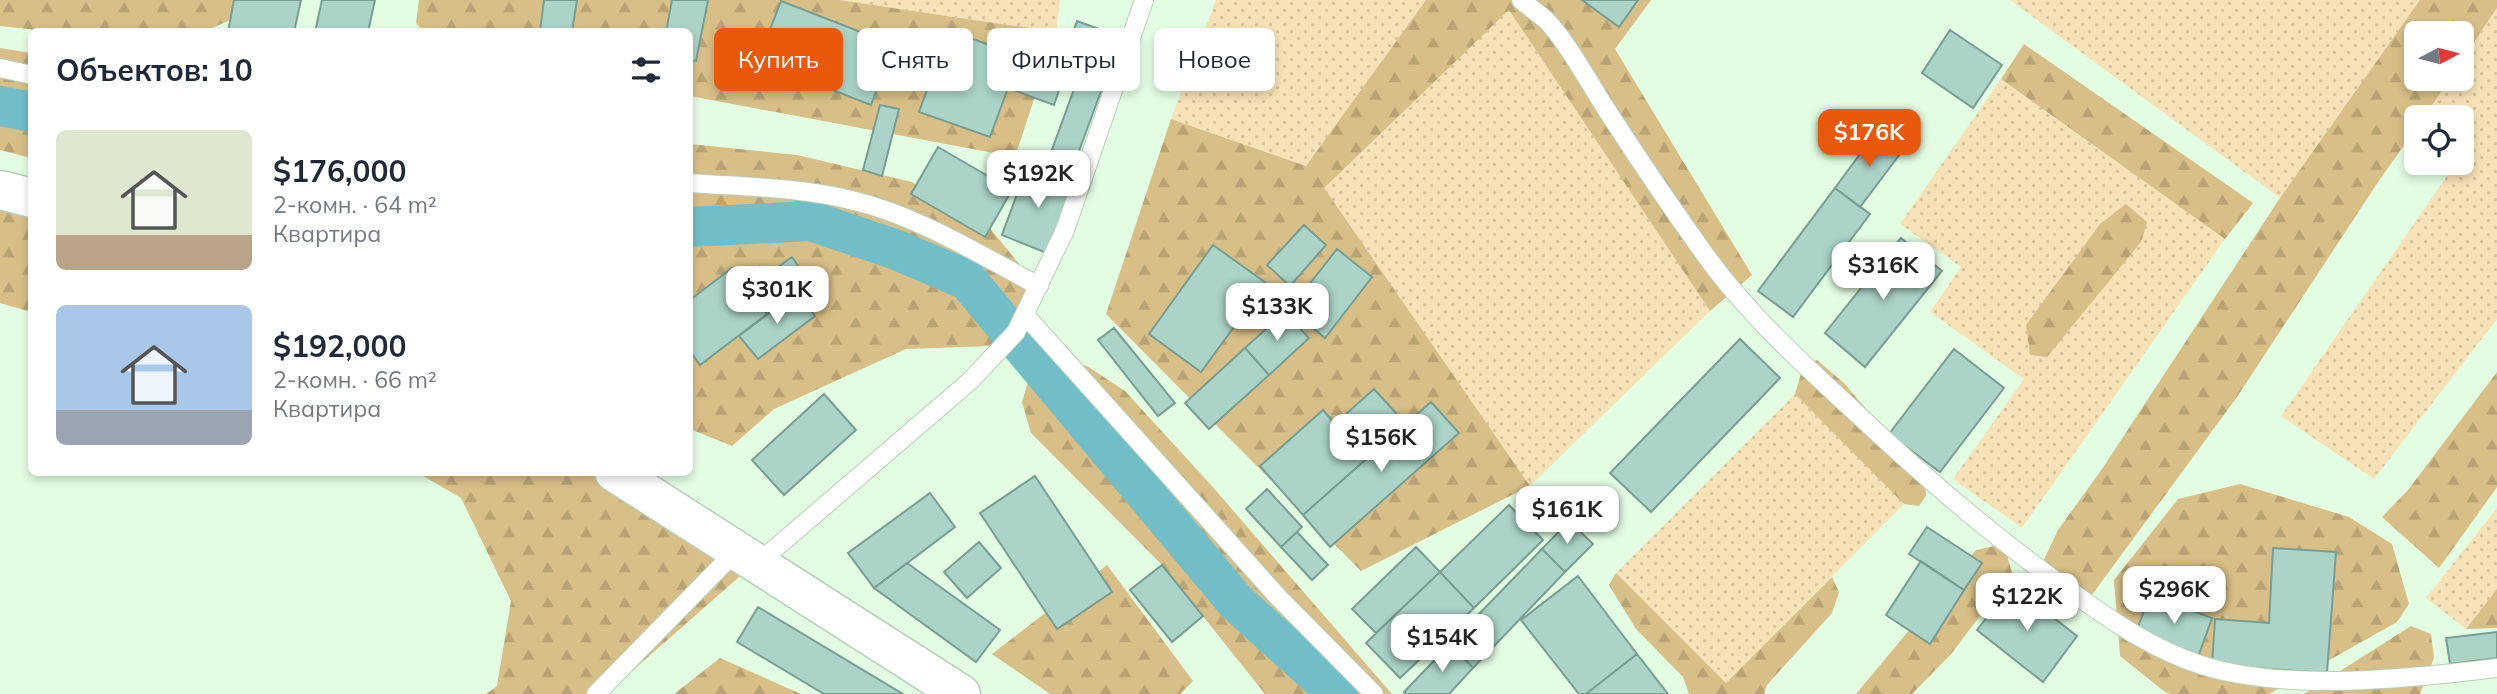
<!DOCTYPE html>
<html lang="ru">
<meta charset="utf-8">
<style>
:root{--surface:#fff;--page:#f6f6f7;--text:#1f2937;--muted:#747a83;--accent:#ea580c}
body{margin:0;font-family:Mulish,sans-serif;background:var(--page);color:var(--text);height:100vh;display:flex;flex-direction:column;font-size:26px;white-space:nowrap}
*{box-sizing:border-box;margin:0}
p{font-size:23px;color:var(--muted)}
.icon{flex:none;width:38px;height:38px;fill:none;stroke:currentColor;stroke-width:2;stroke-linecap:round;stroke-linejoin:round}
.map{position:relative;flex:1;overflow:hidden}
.drawer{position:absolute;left:28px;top:28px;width:665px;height:448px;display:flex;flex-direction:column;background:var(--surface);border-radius:10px;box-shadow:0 4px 10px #0003}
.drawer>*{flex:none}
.guide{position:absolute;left:714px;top:28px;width:665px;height:63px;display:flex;gap:14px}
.needle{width:46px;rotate:83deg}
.fabs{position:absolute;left:2404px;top:21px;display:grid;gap:14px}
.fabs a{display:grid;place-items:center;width:70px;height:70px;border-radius:10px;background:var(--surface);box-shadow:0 4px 10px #0003;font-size:35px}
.price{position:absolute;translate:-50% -60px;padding:0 16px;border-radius:14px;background:#fff;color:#222;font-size:23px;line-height:46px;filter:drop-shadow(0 2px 4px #0008)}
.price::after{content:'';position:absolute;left:50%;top:42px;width:21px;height:16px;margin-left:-10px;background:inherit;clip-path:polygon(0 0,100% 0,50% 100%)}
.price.active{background:var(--accent);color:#fff}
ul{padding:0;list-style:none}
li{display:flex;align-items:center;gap:21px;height:175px;padding:0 28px}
li span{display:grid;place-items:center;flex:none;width:196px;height:140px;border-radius:10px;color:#555}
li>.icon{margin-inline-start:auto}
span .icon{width:84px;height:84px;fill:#fffc;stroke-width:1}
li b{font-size:30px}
h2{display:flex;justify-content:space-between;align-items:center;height:84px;padding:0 28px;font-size:30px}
.pill{padding:0 24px;border-radius:10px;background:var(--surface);box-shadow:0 4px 10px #0003;font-size:24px;line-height:63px}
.pill.active{background:var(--accent);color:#fff}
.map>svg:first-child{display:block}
.grass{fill:url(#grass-dots)}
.forest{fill:url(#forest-firs)}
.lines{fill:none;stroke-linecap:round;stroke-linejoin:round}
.canal{stroke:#71bec8;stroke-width:40}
.building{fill:#abd3c7;stroke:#789e93;stroke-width:2}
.service-casing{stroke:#b5cfb6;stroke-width:20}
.tertiary-casing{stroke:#b5cfb6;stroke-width:41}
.service{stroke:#fff;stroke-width:18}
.tertiary{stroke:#fff;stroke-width:38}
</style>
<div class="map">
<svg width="2497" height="694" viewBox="0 0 2497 694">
<defs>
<pattern id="grass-dots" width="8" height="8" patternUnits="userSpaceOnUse" patternTransform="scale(1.75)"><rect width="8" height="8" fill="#f7e1b6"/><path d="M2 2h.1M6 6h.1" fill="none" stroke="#d3c19c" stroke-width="1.8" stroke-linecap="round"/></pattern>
<pattern id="forest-firs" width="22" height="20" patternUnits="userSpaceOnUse" patternTransform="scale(1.75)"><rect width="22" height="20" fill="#d8be87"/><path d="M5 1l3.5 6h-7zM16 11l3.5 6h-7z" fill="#b9a374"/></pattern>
</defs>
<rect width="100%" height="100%" fill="#e3fde3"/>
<path class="grass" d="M 839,0 L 1060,0 L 1056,32 Z
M 1216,0 L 1426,0 L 1306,166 L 1171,119 Z
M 2010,0 L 2420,0 L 2280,198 Z
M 2497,8 L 2497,319 L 2374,479 L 2281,416 L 2456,163 L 2462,163 L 2462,153 L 2470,142 L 2462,135 L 2462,117 L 2443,117 L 2431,107 L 2450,79 L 2462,79 L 2462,60 Z
M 1509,10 L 1710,311 L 1530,486 L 1323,188 Z
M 2001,79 L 2225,239 L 2022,528 L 1953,479 L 2024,379 L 1930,312 L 1961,267 L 1900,224 Z
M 1795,394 L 1904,504 L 1726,683 L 1616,573 Z
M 2497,508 L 2497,589 L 2466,629 L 2426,598 Z"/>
<path class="forest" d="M 0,0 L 276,0 L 203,32 L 54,32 L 0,26 Z
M 419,0 L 839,0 L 1056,32 L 1015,157 L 690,96 L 690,32 L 424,32 L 416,23 Z
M 1426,0 L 1651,0 L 1615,49 L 1752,275 L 1710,311 L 1509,10 L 1324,188 L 1530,486 L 1361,571 L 1106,314 L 1171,119 L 1306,166 Z
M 2420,0 L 2497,0 L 2497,8 L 2462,60 L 2462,33 L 2417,33 L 2417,79 L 2450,79 L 2424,117 L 2417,117 L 2417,127 L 2378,182 L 2237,397 L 2089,599 L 2074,607 L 2050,595 L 2038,572 L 2058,530 L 2102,469 L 2280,198 Z
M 2024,44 L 2253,203 L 2225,239 L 2001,79 Z
M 0,48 L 31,53 L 31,158 L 0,150 Z
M 690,144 L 797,155 L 912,182 L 989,227 L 1020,265 L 1031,301 L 1030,324 L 992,346 L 906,349 L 774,409 L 732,446 L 690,429 Z
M 0,183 L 31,190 L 31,312 L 0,303 Z
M 2126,204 L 2147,222 L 2141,242 L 2047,357 L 2030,355 L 2026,325 L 2100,224 Z
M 1057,358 L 1087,366 L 1125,391 L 1211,485 L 1392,694 L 1265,694 L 1162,565 L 1031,433 L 1022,402 L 1028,382 L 1035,370 Z
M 1817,360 L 1844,383 L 1925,478 L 1926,496 L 1919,506 L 1904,504 L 1795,394 L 1803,367 Z
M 2497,372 L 2497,487 L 2439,568 L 2382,517 L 2408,490 Z
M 418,473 L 639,473 L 763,556 L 606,694 L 486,694 L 497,686 L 511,601 L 461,498 Z
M 2240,484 L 2349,517 L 2392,544 L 2409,604 L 2397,622 L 2269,694 L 2171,694 L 2165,692 L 2120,656 L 2114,580 L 2178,499 Z
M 1994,546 L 2005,548 L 2012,573 L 1952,653 L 1912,694 L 1856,694 L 1976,550 Z
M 1107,565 L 1193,681 L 1180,694 L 1050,694 L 992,654 Z
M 1616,573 L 1726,683 L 1832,577 L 1839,592 L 1832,613 L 1767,685 L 1764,694 L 1689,694 L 1683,677 L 1636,629 L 1609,585 Z
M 2497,589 L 2497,628 L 2466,629 Z
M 2411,626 L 2431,634 L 2434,658 L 2420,694 L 2304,694 Z
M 720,658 L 801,694 L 674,694 Z"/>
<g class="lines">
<path class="canal" d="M 0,106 L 32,112
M 690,227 L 811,221 L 897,250 L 967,280 L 1236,602 L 1338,694"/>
</g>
<path class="building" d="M 234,0 L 301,0 L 294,32 L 228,32 Z
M 322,0 L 375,0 L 368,32 L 315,32 Z
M 544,0 L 577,0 L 572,32 L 540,32 Z
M 672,0 L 708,0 L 696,61 L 690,60 L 690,32 L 666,32 Z
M 1582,0 L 1638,0 L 1619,27 Z
M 781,1 L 894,45 L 871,105 L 758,61 Z
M 1077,21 L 1121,37 L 1069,178 L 1045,169 L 1074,89 L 1055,82 Z
M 949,30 L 1065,73 L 1054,105 L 1008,88 L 990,137 L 919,112 Z
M 1950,30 L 2002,65 L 1973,108 L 1922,73 Z
M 880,105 L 899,109 L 882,176 L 863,170 Z
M 1877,131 L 1903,150 L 1860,207 L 1835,188 Z
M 938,147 L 1012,190 L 985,237 L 911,194 Z
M 1027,167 L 1074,185 L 1049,254 L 1002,235 Z
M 1835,188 L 1870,214 L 1793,317 L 1758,291 Z
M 1304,225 L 1326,245 L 1290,286 L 1267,265 Z
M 1901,238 L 1942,271 L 1865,367 L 1825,333 Z
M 1213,245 L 1266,283 L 1201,372 L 1149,334 Z
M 1337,249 L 1372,277 L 1325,338 L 1290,309 Z
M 792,257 L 806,278 L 785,292 L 771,272 Z
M 732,268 L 767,314 L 700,365 L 690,351 L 690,300 Z
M 797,292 L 815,316 L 758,359 L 739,336 Z
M 1285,312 L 1309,338 L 1269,375 L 1245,348 Z
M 1114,328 L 1175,403 L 1158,416 L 1098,340 Z
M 1740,339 L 1780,378 L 1651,512 L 1610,473 Z
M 1245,348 L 1269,375 L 1209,429 L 1185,403 Z
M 1954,349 L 2004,388 L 1940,472 L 1889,434 Z
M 1374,389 L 1406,424 L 1366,459 L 1335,424 Z
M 824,394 L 856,430 L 784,495 L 752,460 Z
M 1431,402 L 1459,433 L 1330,547 L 1303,515 Z
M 1323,410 L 1366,459 L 1303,515 L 1260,466 Z
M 1035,476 L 1112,592 L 1057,629 L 980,513 Z
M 1267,489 L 1302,527 L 1281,547 L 1246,509 Z
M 930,493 L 955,527 L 874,588 L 848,553 Z
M 1509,505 L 1543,540 L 1474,608 L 1440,572 Z
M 1569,521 L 1593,544 L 1565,572 L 1542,549 Z
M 1927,527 L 1982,563 L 1964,590 L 1909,554 Z
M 1297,532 L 1328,565 L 1312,580 L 1281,547 Z
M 979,542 L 1001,568 L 967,598 L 944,572 Z
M 1416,547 L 1440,572 L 1376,633 L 1352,609 Z
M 2273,548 L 2336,552 L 2327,673 L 2212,665 L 2215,619 L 2269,623 Z
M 1542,549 L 1565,572 L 1473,668 L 1450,644 Z
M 1921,561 L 1964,590 L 1930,644 L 1886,615 Z
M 907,563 L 1000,630 L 976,662 L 874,588 Z
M 1162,565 L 1203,616 L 1172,642 L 1130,590 Z
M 1440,572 L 1474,608 L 1400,678 L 1366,643 Z
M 1578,576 L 1637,654 L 1586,694 L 1579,694 L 1521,620 Z
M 2012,585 L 2077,636 L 2043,682 L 1977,630 Z
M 2150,595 L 2212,618 L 2198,657 L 2135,635 Z
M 758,607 L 903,694 L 824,694 L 737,642 Z
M 2497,632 L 2497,658 L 2450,664 L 2446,638 Z
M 1450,644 L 1473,668 L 1449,694 L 1406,694 L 1404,692 Z
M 1637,654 L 1668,694 L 1586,694 Z"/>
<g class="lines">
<defs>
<path id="service" d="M 1521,0 C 1529,7 1538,13 1546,20 C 1567,41 1592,88 1610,115 C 1641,163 1673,210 1706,256 C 1748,314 1803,364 1855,412 C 1926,479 1999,542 2080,598 C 2118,625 2155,650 2201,665 C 2286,692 2409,679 2497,668
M 0,68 L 32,75
M 690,183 C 744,187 801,187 855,201 C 920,217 980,255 1039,286
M 1025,315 L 1279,598 L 1374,694
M 757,564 L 970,381 L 1016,332 L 1065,230 L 1144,0
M 596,694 L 736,551"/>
<path id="tertiary" d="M 0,190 L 32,198
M 614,472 L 961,694"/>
</defs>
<use href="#service" class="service-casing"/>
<use href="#tertiary" class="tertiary-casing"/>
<use href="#service" class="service"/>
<use href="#tertiary" class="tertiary"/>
</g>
</svg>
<div class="fabs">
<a><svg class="needle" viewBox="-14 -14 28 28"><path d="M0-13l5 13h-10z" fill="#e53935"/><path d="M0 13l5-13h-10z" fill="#747a83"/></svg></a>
<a><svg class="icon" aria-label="locate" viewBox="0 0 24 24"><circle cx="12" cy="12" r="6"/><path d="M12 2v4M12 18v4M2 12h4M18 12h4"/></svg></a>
</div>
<b class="price active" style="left:1869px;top:169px">$176K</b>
<b class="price" style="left:1038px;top:210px">$192K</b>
<b class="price" style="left:1883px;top:302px">$316K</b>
<b class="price" style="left:777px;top:326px">$301K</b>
<b class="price" style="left:1277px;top:343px">$133K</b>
<b class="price" style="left:1381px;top:474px">$156K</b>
<b class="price" style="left:1567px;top:546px">$161K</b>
<b class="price" style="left:2174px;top:626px">$296K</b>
<b class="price" style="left:2027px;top:633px">$122K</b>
<b class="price" style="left:1442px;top:674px">$154K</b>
<div class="guide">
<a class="pill active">Купить</a>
<a class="pill">Снять</a>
<a class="pill">Фильтры</a>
<a class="pill">Новое</a>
</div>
<section class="drawer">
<h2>Объектов: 10<svg class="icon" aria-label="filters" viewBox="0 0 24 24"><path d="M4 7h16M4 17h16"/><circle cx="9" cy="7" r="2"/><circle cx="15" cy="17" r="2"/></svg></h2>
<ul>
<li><span style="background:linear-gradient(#dfe7d0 75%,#b9a48a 0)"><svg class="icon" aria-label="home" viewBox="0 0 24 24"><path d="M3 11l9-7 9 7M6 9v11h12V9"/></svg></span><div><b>$176,000</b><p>2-комн. · 64 m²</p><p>Квартира</p></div></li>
<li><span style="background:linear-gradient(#a9c7e8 75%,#9aa5b1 0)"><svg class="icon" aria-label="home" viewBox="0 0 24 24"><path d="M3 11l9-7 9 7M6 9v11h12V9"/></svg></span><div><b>$192,000</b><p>2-комн. · 66 m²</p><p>Квартира</p></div></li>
</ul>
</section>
</div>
